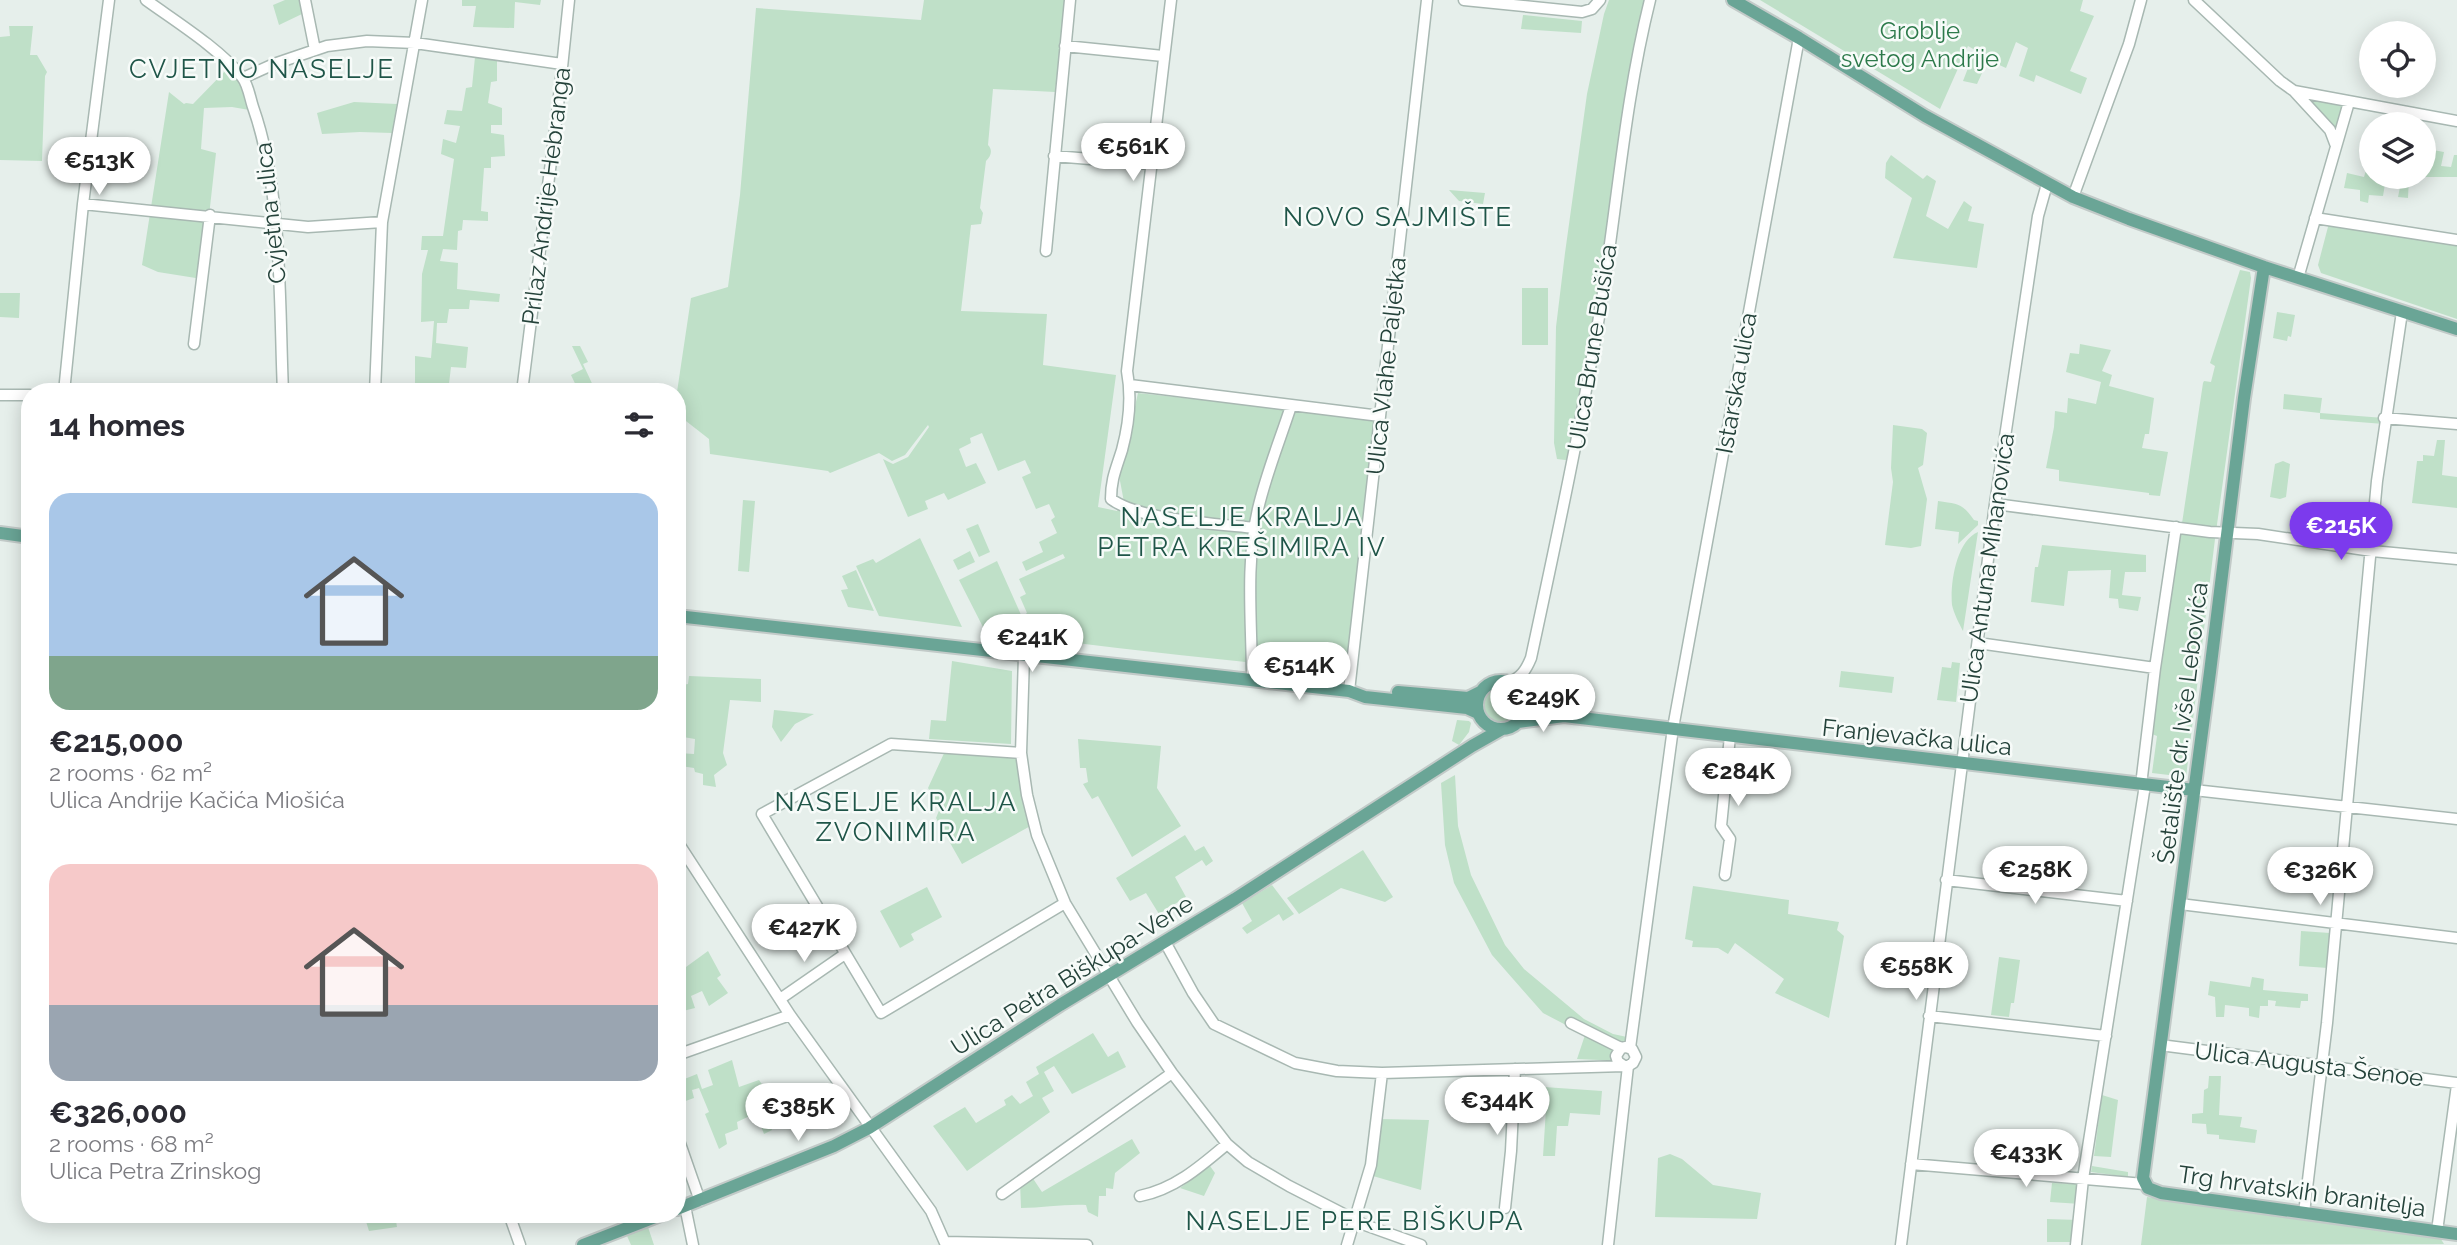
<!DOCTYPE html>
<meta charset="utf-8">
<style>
:root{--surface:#fff;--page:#f2f2f3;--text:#2b2b33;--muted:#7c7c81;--accent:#7c3aed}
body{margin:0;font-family:Raleway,sans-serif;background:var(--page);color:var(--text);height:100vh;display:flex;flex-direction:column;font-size:26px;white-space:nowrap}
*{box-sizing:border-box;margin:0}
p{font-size:23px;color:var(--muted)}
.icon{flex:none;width:38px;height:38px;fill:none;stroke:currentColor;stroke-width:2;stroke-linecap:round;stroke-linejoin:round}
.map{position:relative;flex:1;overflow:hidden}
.side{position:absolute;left:21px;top:383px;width:665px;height:840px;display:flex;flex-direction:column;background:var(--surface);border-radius:28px;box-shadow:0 4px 18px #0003}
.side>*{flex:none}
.controls{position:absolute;left:2359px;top:21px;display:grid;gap:14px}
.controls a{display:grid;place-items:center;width:77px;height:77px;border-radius:50%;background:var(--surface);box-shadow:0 4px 18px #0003;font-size:35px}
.price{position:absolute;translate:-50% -60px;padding:0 16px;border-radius:24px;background:#fff;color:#222;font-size:23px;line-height:46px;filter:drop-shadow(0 2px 4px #0008)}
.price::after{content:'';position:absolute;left:50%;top:42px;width:21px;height:16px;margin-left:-10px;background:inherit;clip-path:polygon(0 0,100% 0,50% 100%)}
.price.current{background:var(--accent);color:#fff}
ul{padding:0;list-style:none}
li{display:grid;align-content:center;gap:14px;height:371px;padding:0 28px}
li span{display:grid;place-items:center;height:217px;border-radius:21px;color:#555}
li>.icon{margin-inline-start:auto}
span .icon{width:126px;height:126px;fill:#fffc;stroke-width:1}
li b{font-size:30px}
h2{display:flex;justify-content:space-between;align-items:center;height:84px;padding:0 28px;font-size:30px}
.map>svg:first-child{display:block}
.green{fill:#bfe0c8}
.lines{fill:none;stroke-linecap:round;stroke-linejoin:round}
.minor-casing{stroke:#a8b8b2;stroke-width:13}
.major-casing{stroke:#c2cac8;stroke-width:16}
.minor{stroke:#fff;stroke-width:10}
.major{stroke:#6aa596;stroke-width:12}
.labels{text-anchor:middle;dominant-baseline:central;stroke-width:5;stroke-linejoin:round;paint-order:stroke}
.park-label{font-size:24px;fill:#2d7a4b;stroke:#f7fbf9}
.street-label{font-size:24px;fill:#24423a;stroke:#f7fbf9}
.neighbourhood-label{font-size:26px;letter-spacing:2px;fill:#1f5548;stroke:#f7fbf9}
</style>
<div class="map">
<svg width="2457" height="1245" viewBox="0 0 2457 1245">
<rect width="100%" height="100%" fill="#e6efeb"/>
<path class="green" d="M 285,0 L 299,0 L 302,14 L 279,25 L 273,5 Z
M 462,0 L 541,0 L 540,5 L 515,2 L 514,28 L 473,27 L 476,6 L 462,6 Z
M 924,0 L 1066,0 L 1055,92 L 993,89 L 988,145 C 993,150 991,156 986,161 L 980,208 L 983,213 L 981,224 L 971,225 L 961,311 L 1047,314 L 1043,365 L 1116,375 L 1098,507 L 1117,511 L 1124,502 L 1117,465 L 1124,455 L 1138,393 L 1378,419 L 1348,666 L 1337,672 C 1233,660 1129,651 1025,636 L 1026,628 L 1024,623 L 1014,629 L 1007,620 L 999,623 L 1000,633 L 985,631 L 959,580 L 997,561 L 1022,617 L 1027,613 L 1020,597 L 1026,594 L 1019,579 L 1065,558 L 1063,554 L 1026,571 L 1022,562 L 1043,552 L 1039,542 L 1057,533 L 1051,520 L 1055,517 L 1049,504 L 1036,509 L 1022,477 L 1031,473 L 1025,460 L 998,471 L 982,433 L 970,438 L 971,443 L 959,449 L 966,467 L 976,463 L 986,483 L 948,500 L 944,493 L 925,501 L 928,509 L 908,517 L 883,459 L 893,464 L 908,457 L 929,427 L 928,425 L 905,455 L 892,461 L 879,453 L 830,473 L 828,471 L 710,454 L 709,439 L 677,414 L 677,392 L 691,298 L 728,287 L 740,195 L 756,8 L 921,20 Z
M 1609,0 L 1650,0 L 1574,461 L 1557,459 L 1554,443 L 1556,327 L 1565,253 L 1587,94 L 1604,14 Z
M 1760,0 L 2083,0 L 2080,11 L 2094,16 L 2070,71 L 2087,78 L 2081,94 L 2036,75 L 2034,82 L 2019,76 L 2028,48 L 2016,42 L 2006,68 L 1988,60 L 1977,84 L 1963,81 L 1975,50 L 1968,46 L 1940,109 Z
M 1523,15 L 1582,21 L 1581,33 L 1521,29 Z
M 9,26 L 33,26 L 30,55 L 37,55 L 47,72 L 45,76 L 42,161 L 0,160 L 0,37 L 10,36 Z
M 475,57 L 497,61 L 497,81 L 491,82 L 488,103 L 502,108 L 502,125 L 491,125 L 491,133 L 504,135 L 505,156 L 491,157 L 491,168 L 484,168 L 481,211 L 488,212 L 488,221 L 463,220 L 462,230 L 458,231 L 457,250 L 443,249 L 440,261 L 458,263 L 457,289 L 500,294 L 499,302 L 470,300 L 469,309 L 449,309 L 447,323 L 437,323 L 436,343 L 468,347 L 466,368 L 451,367 L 448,392 L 429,392 L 430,385 L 415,386 L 415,356 L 431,358 L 434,321 L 421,322 L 422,274 L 428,250 L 421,250 L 422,236 L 443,236 L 454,159 L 441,154 L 443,139 L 456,143 L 460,126 L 444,124 L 447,110 L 462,111 L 466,88 L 472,87 Z
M 230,66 L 243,78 L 255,111 L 232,107 L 204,108 L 201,149 L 216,153 L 202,279 L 158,272 L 142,265 L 169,92 L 184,104 L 186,103 L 193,104 Z
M 2308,100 L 2346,104 L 2337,132 Z
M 354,102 L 397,104 L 392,133 L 360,132 L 322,134 L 317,113 Z
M 2433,150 L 2444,152 L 2441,166 L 2451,167 L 2454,155 L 2457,155 L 2457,177 L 2419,177 L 2424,177 L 2424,161 L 2432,161 Z
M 2371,152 L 2371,177 L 2409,177 L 2408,198 L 2398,197 L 2400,187 L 2385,184 L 2383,196 L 2369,195 L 2368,203 L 2360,201 L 2360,190 L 2344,188 L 2347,173 L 2364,177 Z
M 1891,155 L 1923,179 L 1927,175 L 1936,181 L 1926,216 L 1948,229 L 1964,201 L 1972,207 L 1968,221 L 1984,224 L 1977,268 L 1893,258 L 1912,198 L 1885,178 L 1886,163 Z
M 1449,190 L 1485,193 L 1483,204 L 1459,201 Z
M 2329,223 L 2457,246 L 2457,319 L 2321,273 L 2318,265 Z
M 2240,270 L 2250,272 L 2251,278 L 2215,539 L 2186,777 L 2152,773 L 2157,736 L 2152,734 L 2156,697 L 2203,383 L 2204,381 L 2211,382 L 2215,366 L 2210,363 Z
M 1522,288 L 1548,288 L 1548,345 L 1522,345 Z
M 0,293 L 20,293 L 19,318 L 0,317 Z
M 2277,312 L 2295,315 L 2291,337 L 2288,336 L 2287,341 L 2273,338 Z
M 2080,344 L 2111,350 L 2102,371 L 2112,375 L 2109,386 L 2154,398 L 2149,434 L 2145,434 L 2142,448 L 2168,452 L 2160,496 L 2149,495 L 2149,493 L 2059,481 L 2059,470 L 2046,468 L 2054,427 L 2055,411 L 2067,413 L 2068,398 L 2096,404 L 2101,382 L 2066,372 L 2070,353 L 2079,354 Z
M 572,346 L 580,346 L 588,362 L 583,364 L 596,392 L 579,392 L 571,375 L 583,369 Z
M 2284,394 L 2322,398 L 2320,413 L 2384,418 L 2384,424 L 2320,419 L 2320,413 L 2283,409 Z
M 1893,425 L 1922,429 L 1927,433 L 1923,465 L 1918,468 L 1927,499 L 1921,546 L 1911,548 L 1885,545 L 1893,482 L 1891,468 Z
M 2437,440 L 2445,440 L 2442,475 L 2457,477 L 2457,508 L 2412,503 L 2417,461 L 2423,461 L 2423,455 L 2434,456 Z
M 2283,461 L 2290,464 L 2286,497 L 2280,499 L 2270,497 L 2275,464 Z
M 743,500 L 755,501 L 749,572 L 738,571 Z
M 1938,501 C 1958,504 1962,503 1974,520 L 1978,521 L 1978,525 L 1958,544 L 1959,532 L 1935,529 Z
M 978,524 L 990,552 L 979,557 L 966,529 Z
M 1978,532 L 1963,631 C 1959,623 1954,614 1952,605 C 1950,584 1956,541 1978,532 Z
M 920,538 L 962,627 L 879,616 L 856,566 L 873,559 L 876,563 Z
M 2042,545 L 2146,555 L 2146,572 L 2125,572 L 2122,595 L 2141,597 L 2138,611 L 2119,608 L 2118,599 L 2109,598 L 2111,570 L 2068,571 L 2064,606 L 2031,602 L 2035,567 L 2038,567 Z
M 970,551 L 975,562 L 958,570 L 953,560 Z
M 856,570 L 874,611 L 848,607 L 841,590 L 848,589 L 842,576 Z
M 952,661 L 1012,671 L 1011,744 L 929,739 L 931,720 L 946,721 Z
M 1952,662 L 1960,663 L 1956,702 L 1937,700 L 1942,667 L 1951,668 Z
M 1841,671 L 1894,677 L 1892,693 L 1839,687 Z
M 689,676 L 761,679 L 761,702 L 730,700 L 723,753 L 727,765 L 714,775 L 716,787 L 703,785 L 703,774 L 695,772 L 694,768 L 681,766 L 679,753 L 694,754 L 695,739 L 677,736 L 677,686 L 688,684 Z
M1484 705a17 17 0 1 1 34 0a17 17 0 1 1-34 0Z
M 774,710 L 814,714 L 795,724 L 781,742 L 772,727 Z
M 1457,720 L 1469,721 L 1471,723 L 1469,732 L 1459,745 L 1452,741 Z
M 1078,739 L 1161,746 L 1157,788 L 1181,826 L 1132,857 L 1098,796 L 1092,799 L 1083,784 L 1088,782 L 1086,768 L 1080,768 Z
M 946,749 L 1021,753 L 1034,824 L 962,864 L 936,818 L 940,808 L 928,788 Z
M 1455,775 L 1458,826 L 1471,875 L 1505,945 L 1524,969 L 1584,1019 L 1613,1034 L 1627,1037 L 1622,1061 L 1577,1059 L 1585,1035 L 1543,1013 L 1492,955 L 1454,883 L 1445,845 L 1441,783 Z
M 1185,835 L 1195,851 L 1204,846 L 1213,861 L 1206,866 L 1202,860 L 1175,877 L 1186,897 L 1159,914 L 1146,893 L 1130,901 L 1116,878 Z
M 1363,850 L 1393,897 L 1385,902 L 1341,888 L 1299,914 L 1287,898 Z
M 1272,885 L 1294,914 L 1283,921 L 1279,914 L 1247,934 L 1242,928 L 1252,921 L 1242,903 Z
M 1693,886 L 1789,900 L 1788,914 L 1839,922 L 1837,930 L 1844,936 L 1829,1018 L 1775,993 L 1784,979 L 1735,943 L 1728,954 L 1718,948 L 1692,947 L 1693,941 L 1685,939 Z
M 927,887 L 942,917 L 911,934 L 914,940 L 900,948 L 880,911 Z
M 2301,931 L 2330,933 L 2328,968 L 2299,966 Z
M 708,951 L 721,975 L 717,978 L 728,993 L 709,1006 L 702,991 L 691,996 L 695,1008 L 679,1012 L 677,953 L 686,967 Z
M 1999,957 L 2020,960 L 2014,1003 L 2011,1003 L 2009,1017 L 1991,1015 Z
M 2252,977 L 2264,979 L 2263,990 L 2308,994 L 2308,1001 L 2301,1001 L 2300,1008 L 2275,1006 L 2276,1001 L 2268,1000 L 2268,1006 L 2260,1006 L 2259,1018 L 2249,1016 L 2249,1008 L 2225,1005 L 2224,1017 L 2216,1017 L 2215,997 L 2208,995 L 2210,981 L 2250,987 Z
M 1093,1033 L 1108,1057 L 1118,1051 L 1126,1067 L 1072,1094 L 1054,1066 L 1044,1072 L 1054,1091 L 1042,1098 L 1050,1112 L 967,1171 L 933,1126 L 965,1107 L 976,1123 L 1006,1105 L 1004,1100 L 1012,1095 L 1020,1104 L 1033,1096 L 1026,1082 L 1039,1074 L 1036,1067 Z
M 732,1060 L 739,1087 L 759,1080 L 766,1090 L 776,1086 L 784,1101 L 764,1109 L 772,1130 L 764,1134 L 756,1113 L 737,1122 L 738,1129 L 725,1134 L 727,1144 L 719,1149 L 705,1114 L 709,1112 L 699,1088 L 692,1090 L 694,1098 L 677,1104 L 677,1082 L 697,1074 L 702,1089 L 713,1085 L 708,1070 Z
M 2209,1076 L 2221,1076 L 2219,1115 L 2242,1117 L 2240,1127 L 2257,1130 L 2255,1143 L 2219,1139 L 2219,1135 L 2207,1134 L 2206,1124 L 2192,1123 L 2192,1114 L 2203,1113 L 2204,1090 L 2208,1088 Z
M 1544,1087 L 1602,1091 L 1600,1115 L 1570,1113 L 1568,1126 L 1557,1126 L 1555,1156 L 1543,1156 L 1546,1109 L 1542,1108 Z
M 2102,1095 L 2118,1100 L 2111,1157 L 2094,1156 Z
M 1379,1119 L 1429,1120 L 1421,1190 L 1373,1176 Z
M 1132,1139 L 1140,1153 L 1115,1173 L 1113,1189 L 1106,1188 L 1106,1196 L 1099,1196 L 1098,1217 L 1088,1212 L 1086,1205 C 1064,1204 1043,1208 1021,1208 L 1020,1181 L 1030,1174 L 1042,1192 Z
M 1670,1154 L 1682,1159 L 1713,1185 L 1761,1193 L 1757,1219 L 1655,1217 L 1658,1158 Z
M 1210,1166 L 1215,1173 L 1204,1196 L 1180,1188 Z
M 2092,1166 L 2128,1172 L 2128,1177 L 2091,1172 Z
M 2052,1183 L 2083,1184 L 2081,1204 L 2050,1202 Z
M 2147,1197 L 2439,1236 L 2444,1244 L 2141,1245 Z
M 339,1215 L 395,1215 L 397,1227 L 369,1231 L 364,1215 L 341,1222 Z
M 2047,1219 L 2079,1220 L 2076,1242 L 2047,1242 Z
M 646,1221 L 654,1245 L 631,1245 L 624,1229 Z"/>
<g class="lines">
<defs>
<path id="minor" d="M 146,0 C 175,21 220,49 242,77 C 248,84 250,98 253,107 C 283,192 279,301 283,392
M 305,0 L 315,50
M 1171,0 L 1127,371 C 1132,398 1129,424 1122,450 C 1116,469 1111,479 1111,499 C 1139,520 1219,524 1255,528
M 1464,0 L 1582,12 L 1592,9 L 1600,0
M 2194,0 L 2280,81 L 2294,91 L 2457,121
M 1065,46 L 1163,56
M 243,78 L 274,64 L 327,46 L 367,41 L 415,43 L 562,64
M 2295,92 L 2330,130 L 2336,146
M 1054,156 L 1150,164
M 2073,197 L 2129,44 L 2141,0
M 83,204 L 308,227 L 382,222
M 2315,218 L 2457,240
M 1046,251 L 1070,0
M 2298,278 L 2349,102
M 194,344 L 210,215
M 1130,385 L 1380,416
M 64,392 L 83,204 L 109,0
M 375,392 L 382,222 L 422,0
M 522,392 L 558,106 L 569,0
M 0,395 L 30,395
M 2384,418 L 2457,424
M 1995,504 L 2210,532 L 2258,534 L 2372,551 L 2457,559
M 1978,643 L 2155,668
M 1024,656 L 1021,753 L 1027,795 L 1037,835 L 1065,903 L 1137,1022 L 1172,1073 L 1227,1144 L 1248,1162 L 1289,1186 L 1365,1225 L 1421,1245
M 1252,681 C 1252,624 1245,565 1258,509 C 1266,474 1280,440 1291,406
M 1509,682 C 1521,678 1526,670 1531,658 C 1557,537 1583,416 1603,293 C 1618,195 1626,96 1650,0
M 1349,691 L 1427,0
M 1021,753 L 891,744 L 762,814 L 881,1013 L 1065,903
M 2141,785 L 2155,668 L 2176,527
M 2194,790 L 2457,819
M 677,841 L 790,1015 L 931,1211 L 946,1245
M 1725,875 L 1730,839 L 1721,826 L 1730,736
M 1946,880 L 2127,901
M 2180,904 L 2457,938
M 1165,942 L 1193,993 L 1214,1024 L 1295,1063 L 1337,1071 L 1382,1073 L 1624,1066
M 780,999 L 845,954
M 1929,1016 L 2106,1036
M 1571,1023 L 1621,1048
M 2160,1045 L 2457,1083
M 1630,1048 L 1673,728 L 1799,38
M 677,1055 L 790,1015
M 677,1135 L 700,1201
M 1911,1164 L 2144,1184
M 1002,1194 L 1172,1073
M 1140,1196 C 1175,1189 1201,1166 1227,1144
M 685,1206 L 693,1245
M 1505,1208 L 1511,1151 L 1515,1069
M 2304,1213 L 2327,1023 L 2377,481 L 2402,312
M 509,1214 L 520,1245
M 2437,1231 L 2457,1085
M 945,1242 L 1087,1245
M 1347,1245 L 1371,1165 L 1382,1073
M 1608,1245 L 1628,1066 L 1633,1063 L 1636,1057 L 1632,1049 L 1626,1047 L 1621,1048 L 1616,1056 L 1618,1062 L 1624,1066
M 1901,1245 L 1995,504 L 2038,216 L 2047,184
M 2076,1245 L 2083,1179 L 2145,785"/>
<path id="major" d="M 1733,0 L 1799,38 L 1925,116 L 2073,197 L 2129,219 L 2264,267 L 2457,329
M 2264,267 L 2244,398 L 2210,672 L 2143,1178 L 2148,1188 L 2161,1193 L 2457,1234
M 0,533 L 30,537
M 677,616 L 1349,691 L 1365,697 L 1467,708 L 1478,713
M1477 705a24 24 0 1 1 48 0a24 24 0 1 1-48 0Z
M 1398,692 L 1468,698 L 1480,692
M 1524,699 L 1531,706 L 1557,714
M 1518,722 L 1564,716 L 2194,790
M 677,1209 L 834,1146 L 869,1128 L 1060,1005 L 1235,899 L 1472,746 L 1502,729
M 583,1245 L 663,1214"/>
</defs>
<use href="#minor" class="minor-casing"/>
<use href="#major" class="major-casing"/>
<use href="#minor" class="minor"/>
<use href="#major" class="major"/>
</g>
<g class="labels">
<g class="park-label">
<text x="1920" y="30">Groblje<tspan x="1920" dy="28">svetog Andrije</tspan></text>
</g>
<g class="street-label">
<text transform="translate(546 196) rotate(-83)">Prilaz Andrije Hebranga</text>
<text transform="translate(270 213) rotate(-96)">Cvjetna ulica</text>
<text transform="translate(1592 347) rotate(-81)">Ulica Brune Bušića</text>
<text transform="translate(1386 366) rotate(-84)">Ulica Vlahe Paljetka</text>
<text transform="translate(1736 383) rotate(-80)">Istarska ulica</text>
<text transform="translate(1987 568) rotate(-82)">Ulica Antuna Mihanovića</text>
<text transform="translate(2182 723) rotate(-83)">Šetalište dr. Ivše Lebovića</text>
<text transform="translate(1917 737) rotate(6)">Franjevačka ulica</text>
<text transform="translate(1072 975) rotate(-32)">Ulica Petra Biškupa-Vene</text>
<text transform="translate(2309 1064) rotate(7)">Ulica Augusta Šenoe</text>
<text transform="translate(2302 1191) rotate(8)">Trg hrvatskih branitelja</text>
</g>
<g class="neighbourhood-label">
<text x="262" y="69">CVJETNO NASELJE</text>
<text x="1398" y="217">NOVO SAJMIŠTE</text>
<text x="1242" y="517">NASELJE KRALJA<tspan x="1242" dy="30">PETRA KREŠIMIRA IV</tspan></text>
<text x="896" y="802">NASELJE KRALJA<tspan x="896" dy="30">ZVONIMIRA</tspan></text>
<text x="1355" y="1221">NASELJE PERE BIŠKUPA</text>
</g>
</g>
</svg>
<div class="controls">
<a><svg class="icon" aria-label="locate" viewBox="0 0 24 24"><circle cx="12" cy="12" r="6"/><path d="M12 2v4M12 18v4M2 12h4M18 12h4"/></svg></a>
<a><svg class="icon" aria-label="layers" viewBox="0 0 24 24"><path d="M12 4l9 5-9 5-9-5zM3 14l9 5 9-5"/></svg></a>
</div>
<b class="price" style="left:1133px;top:183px">€561K</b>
<b class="price" style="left:99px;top:197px">€513K</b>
<b class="price current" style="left:2341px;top:562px">€215K</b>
<b class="price" style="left:1032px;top:674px">€241K</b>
<b class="price" style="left:1299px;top:702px">€514K</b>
<b class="price" style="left:1543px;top:734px">€249K</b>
<b class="price" style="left:1738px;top:808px">€284K</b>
<b class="price" style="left:2035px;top:906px">€258K</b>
<b class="price" style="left:2320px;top:907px">€326K</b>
<b class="price" style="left:804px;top:964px">€427K</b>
<b class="price" style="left:1916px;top:1002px">€558K</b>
<b class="price" style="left:1497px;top:1137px">€344K</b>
<b class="price" style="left:798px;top:1143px">€385K</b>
<b class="price" style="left:2026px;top:1189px">€433K</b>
<section class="side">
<h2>14 homes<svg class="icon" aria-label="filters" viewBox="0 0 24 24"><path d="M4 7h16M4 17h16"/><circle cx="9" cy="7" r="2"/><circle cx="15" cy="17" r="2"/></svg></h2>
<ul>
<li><span style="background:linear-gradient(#a9c7e8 75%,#7fa58c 0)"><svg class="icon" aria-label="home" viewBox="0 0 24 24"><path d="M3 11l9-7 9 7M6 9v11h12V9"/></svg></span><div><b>€215,000</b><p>2 rooms · 62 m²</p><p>Ulica Andrije Kačića Miošića</p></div></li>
<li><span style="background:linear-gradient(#f6c9c9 65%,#9aa5b1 0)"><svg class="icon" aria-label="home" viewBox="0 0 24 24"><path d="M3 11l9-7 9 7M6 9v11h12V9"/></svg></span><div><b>€326,000</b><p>2 rooms · 68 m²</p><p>Ulica Petra Zrinskog</p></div></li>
</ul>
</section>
</div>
